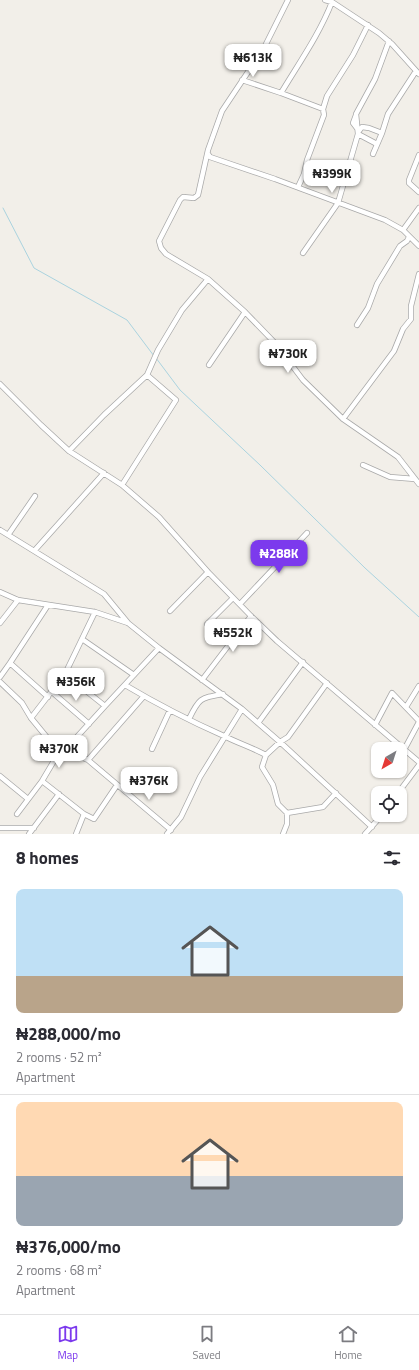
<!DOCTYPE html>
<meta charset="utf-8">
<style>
:root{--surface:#fff;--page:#f7f7f7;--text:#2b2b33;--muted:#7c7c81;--line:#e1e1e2;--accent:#7c3aed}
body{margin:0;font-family:"Titillium Web",sans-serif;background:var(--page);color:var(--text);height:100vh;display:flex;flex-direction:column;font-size:15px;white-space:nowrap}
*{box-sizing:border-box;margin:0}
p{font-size:13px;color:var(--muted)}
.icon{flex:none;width:22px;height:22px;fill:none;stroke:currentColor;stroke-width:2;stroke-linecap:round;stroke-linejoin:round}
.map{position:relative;height:834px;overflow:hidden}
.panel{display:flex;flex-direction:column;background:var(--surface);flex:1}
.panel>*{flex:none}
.needle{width:26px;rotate:219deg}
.tools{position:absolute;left:371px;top:742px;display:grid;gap:8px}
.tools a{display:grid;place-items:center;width:36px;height:36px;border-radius:8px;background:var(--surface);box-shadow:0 1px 3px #0004;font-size:20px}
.price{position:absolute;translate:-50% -34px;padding:0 9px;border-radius:8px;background:#fff;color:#222;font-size:13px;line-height:26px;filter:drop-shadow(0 1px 2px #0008)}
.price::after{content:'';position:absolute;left:50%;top:24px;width:12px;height:9px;margin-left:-6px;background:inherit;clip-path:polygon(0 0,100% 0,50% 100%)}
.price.current{background:var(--accent);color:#fff}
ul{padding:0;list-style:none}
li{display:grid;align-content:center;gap:8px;height:212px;padding:0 16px}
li+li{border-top:1px solid var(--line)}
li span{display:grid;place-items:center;height:124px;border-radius:8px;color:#555}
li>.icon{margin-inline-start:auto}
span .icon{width:72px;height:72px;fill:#fffc;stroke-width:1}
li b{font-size:17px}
h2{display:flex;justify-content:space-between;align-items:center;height:48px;padding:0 16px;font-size:17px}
.tabs{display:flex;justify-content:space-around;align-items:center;height:56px;border-top:1px solid var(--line);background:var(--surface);font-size:11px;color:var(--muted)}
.tabs a{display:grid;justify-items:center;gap:2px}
.tabs .current{color:var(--accent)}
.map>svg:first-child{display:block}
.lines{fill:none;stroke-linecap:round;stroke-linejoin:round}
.stream{stroke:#aad3df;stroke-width:1}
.street-casing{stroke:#a9a9a9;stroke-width:6}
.street{stroke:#fff;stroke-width:4.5}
</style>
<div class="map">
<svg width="419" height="834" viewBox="0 0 419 834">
<rect width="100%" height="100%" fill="#f2efe9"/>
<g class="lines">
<path class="stream" d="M 3,208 L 34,268 L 127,320 L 154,356
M 156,358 L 180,390 L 260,465 L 365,568 L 419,617"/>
<defs>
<path id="street" d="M 288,0 L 264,48 L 222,111 L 208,150 L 198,195 L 194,198 L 183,197 L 180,200 L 159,241 L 161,248 L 166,254 L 208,279 L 245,312 L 275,343 L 303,380 L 343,419 L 398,457 L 419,484
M 325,0 L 332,2 L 379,33 L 392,44 L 419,74
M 242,80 L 281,93 L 323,109
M 281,93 C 299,63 319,35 332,2
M 356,115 L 353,123 L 359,131 L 362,127 L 369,128 L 382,133 L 388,114 L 416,71
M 358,134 L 375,143
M 208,154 L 210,157 L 275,179 L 385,220 L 403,230 L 419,246
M 373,154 L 382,133
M 419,155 L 409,180 L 409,183 L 419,192
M 298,187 L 304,174 L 307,160 L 324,115 L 323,109 L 327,96 L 353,55 L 368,25
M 403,230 L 419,208
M 303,253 L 338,203 L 358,134 L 356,114 L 375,79 L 389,41
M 357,325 L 368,308 L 377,284 L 400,246 L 407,241 L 409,237
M 209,365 L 245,312
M 0,384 L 41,425 L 69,451 L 122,485 L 159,517 L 208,572 L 251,616 L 277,641 L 419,762
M 343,419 L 394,351 L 403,329 L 411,319 L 411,306 L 419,274
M 69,451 L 104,415 L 147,375
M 363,465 L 390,477 L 415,479
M 122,485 L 176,400 L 147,375 L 158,350 L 182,310 L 208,279
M 0,530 L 104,594 L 128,623
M 8,535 L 35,496
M 35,550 L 104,473
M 0,592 L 18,600 L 95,612 L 128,623 L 159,648 L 242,709 L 280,742 L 372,827
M 240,604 L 307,533
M 170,611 L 208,572
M 0,623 L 18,600
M 207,624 L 233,598
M 82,639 L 134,675
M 65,674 L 95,612
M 0,677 L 10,663
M 202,680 L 251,616
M 0,682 L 22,703 L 31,718 L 54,746 L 88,760 L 171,830
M 125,685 C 157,704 190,721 224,736 C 238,743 253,748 266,755 L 280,742 L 288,737 L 327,683
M 52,692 L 89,724
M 48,697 L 10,663 L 48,605
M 406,707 L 419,686
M 31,718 L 65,674 L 105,706 L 159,648
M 189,719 C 199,698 200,698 223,694
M 258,723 L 303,662
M 375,725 L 392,693 L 419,721
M 152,749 L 170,710
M 65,750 L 105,706
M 404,750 L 419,722
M 266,755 L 262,767 L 273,785 L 278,804 L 287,813
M 88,760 L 144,696
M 0,776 L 28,799
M 42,781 L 84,814 L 94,819 L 117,785
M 398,793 L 419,765
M 17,814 L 42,781 L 61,749
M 0,828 L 34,828
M 29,834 L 59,794
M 76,834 L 84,814
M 167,834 L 181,817 L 200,777 L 242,709
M 283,834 L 287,824 L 287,813 L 323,807 L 336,793
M 365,834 L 382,815"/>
</defs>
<use href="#street" class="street-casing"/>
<use href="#street" class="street"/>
</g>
</svg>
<div class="tools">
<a><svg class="needle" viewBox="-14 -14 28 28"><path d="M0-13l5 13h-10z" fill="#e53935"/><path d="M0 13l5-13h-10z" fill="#7c7c81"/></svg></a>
<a><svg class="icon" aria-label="locate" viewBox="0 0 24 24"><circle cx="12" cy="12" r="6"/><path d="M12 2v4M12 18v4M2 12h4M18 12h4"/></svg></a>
</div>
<b class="price" style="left:253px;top:78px">₦613K</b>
<b class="price" style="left:332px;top:194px">₦399K</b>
<b class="price" style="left:288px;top:374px">₦730K</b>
<b class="price current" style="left:279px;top:574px">₦288K</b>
<b class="price" style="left:233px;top:653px">₦552K</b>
<b class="price" style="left:76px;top:702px">₦356K</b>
<b class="price" style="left:59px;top:769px">₦370K</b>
<b class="price" style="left:149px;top:801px">₦376K</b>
</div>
<section class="panel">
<h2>8 homes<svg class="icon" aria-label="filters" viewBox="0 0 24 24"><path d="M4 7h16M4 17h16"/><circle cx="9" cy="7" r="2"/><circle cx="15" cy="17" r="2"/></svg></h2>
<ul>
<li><span style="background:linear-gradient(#bfe0f5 70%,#b9a48a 0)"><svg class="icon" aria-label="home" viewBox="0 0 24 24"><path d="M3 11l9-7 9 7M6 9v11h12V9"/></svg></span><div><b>₦288,000/mo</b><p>2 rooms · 52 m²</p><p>Apartment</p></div></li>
<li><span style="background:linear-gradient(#ffd9b3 60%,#9aa5b1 0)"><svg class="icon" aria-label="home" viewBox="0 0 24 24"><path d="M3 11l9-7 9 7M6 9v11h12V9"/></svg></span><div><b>₦376,000/mo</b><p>2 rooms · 68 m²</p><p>Apartment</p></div></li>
</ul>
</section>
<nav class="tabs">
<a class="current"><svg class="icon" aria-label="map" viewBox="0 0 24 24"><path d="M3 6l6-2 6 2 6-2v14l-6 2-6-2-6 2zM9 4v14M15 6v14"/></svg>Map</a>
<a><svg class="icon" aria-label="saved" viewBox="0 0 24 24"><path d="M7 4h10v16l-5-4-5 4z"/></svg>Saved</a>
<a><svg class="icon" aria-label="home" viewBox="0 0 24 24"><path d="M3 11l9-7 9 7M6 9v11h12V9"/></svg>Home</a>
</nav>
